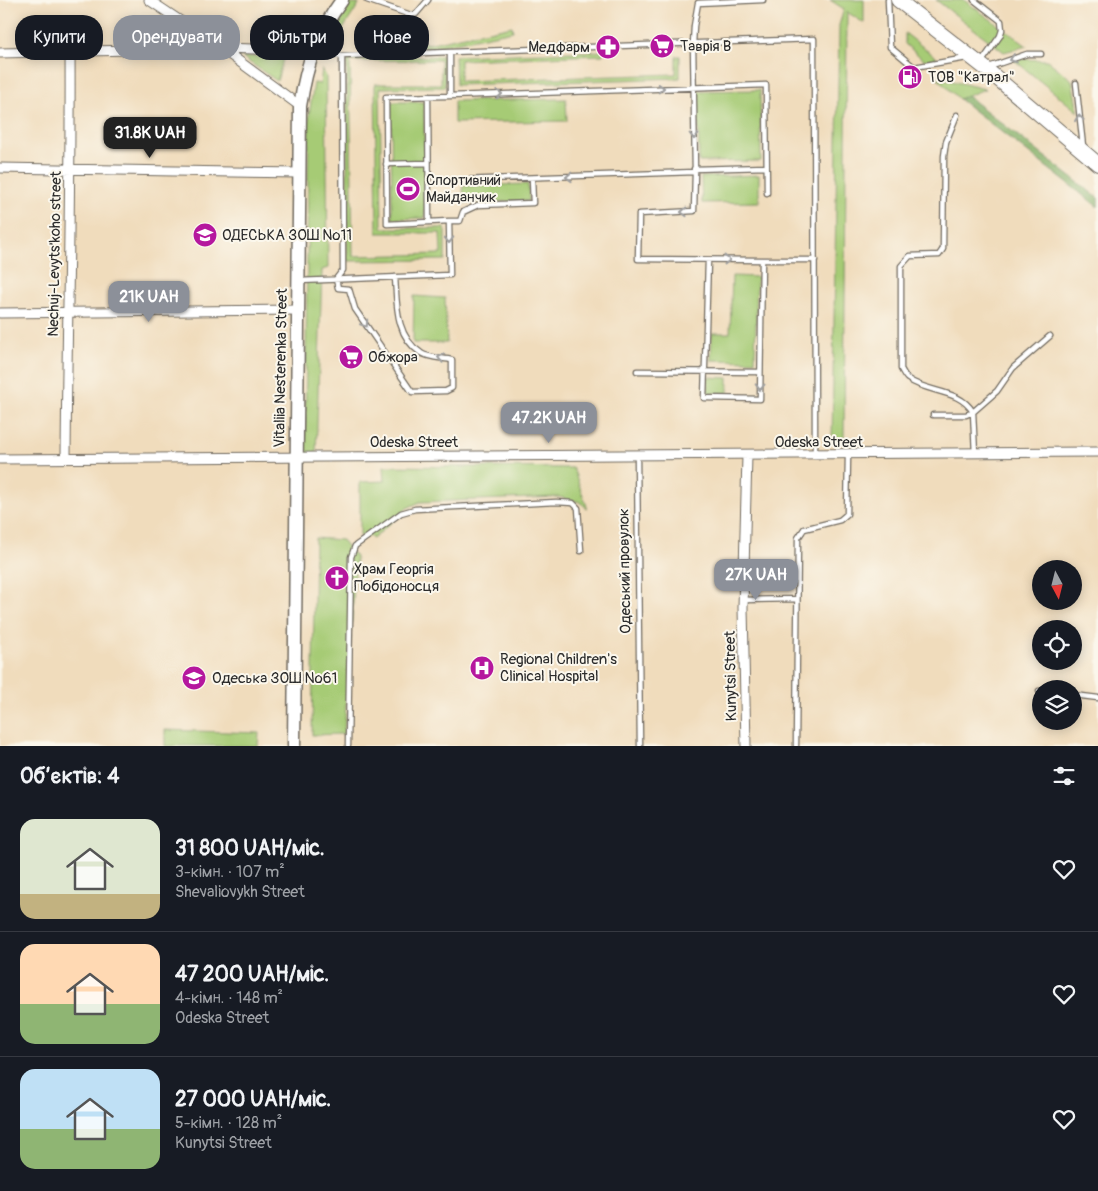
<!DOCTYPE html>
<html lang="uk">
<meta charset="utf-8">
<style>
:root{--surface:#171b24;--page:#20242c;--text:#f1f3f6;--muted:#9ea1a6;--line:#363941;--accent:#8c9099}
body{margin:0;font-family:Pangolin,sans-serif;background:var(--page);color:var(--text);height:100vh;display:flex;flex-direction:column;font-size:19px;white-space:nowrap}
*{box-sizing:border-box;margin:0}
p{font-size:16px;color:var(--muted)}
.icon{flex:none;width:28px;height:28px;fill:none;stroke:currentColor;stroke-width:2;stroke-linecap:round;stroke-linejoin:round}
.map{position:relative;height:746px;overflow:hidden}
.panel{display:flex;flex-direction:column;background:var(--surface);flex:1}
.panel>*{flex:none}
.top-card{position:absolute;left:15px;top:15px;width:500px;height:45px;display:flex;gap:10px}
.needle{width:32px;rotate:173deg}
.tools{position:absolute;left:1032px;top:560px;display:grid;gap:10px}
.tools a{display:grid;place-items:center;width:50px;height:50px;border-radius:50%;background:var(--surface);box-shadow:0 2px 12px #0003;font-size:25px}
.price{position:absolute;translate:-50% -42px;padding:0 11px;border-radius:10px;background:var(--accent);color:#fff;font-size:16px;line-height:32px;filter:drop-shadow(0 1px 2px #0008)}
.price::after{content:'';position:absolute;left:50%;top:30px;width:15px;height:11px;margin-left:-8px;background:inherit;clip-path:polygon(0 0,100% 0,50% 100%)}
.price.current{background:#222;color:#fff}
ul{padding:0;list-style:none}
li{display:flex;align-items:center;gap:15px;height:125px;padding:0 20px}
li+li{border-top:1px solid var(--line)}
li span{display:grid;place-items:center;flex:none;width:140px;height:100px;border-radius:15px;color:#555}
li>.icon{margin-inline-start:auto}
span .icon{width:60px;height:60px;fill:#fffc;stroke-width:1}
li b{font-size:21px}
h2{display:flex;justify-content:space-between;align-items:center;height:60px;padding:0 20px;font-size:21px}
.chip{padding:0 18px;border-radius:20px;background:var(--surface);box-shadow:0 2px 12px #0003;font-size:18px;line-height:45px}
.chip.current{background:var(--accent);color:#fff}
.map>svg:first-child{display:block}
.green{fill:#a6cb75;stroke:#687b50;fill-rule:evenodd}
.forest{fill:#84af66;stroke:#586d48}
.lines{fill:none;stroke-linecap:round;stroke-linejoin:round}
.lane-casing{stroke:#70695e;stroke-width:7}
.street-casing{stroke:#70695e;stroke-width:11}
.secondary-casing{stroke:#70695e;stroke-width:15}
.primary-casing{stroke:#70695e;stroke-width:16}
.lane{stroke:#fff;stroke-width:4.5}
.street{stroke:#fff;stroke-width:9}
.secondary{stroke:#fff;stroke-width:12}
.primary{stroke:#fff;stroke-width:14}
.oneway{stroke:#a0a0a0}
.labels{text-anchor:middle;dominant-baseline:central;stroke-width:4;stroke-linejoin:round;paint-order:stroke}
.poi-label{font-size:15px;fill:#2b2b2b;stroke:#fbf7ec;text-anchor:start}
.street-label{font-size:15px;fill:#2b2b2b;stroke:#fbf7ec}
</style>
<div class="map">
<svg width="1098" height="746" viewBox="0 0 1098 746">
<rect width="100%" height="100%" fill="#fbf7ec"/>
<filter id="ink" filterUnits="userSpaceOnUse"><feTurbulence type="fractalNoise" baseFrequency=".02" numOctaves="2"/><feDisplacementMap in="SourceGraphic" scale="10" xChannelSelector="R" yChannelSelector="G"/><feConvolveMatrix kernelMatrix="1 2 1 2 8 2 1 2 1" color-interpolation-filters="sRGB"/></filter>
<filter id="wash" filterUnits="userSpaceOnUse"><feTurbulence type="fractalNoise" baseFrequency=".0096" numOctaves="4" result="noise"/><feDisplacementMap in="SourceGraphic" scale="20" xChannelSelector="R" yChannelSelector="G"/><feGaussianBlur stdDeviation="1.12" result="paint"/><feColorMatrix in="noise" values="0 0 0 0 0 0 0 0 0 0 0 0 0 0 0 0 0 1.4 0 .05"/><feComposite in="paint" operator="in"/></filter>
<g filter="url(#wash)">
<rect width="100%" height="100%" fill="#f0dcbc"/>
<path class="green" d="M 830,0 L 864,0 L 864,23 L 847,12 L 844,441 L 832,441 L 839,25 L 844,9 Z
M 936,0 L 964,0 L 1027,46 L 1004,52 Z
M 350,4 L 359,4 L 331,48 L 325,46 Z
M 396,23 L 427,44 L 512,26 L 513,31 L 426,49 L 393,28 Z
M 905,33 L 937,58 L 924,60 L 905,44 Z
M 603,51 L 603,55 L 460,60 L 460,81 L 676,74 L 676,56 L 680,56 L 680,78 L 456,85 L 455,56 Z
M 284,56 L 277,81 L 242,57 Z
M 445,56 L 445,87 L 380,88 L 382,228 L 445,228 L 445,260 L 347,261 L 347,58 ZM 441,60 L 441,84 L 375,84 L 377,233 L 440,233 L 441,254 L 353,256 L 350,61 Z
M 1013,59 L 1047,60 L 1072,80 L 1078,112 Z
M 322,69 L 326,76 L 328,268 L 322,270 L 316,456 L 305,453 L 308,169 L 309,115 L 314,83 L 320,84 Z
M 936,77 L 985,89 L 959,99 Z
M 760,90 L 761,161 L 699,162 L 698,91 Z
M 566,99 L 567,121 L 454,123 L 454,101 Z
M 391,102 L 424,102 L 425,218 L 392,219 Z
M 759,175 L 759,202 L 702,203 L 701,177 Z
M 528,184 L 529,201 L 464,203 L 463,186 Z
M 732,276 L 757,277 L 755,361 L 711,360 L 712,333 L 730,333 Z
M 414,296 L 445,298 L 447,343 L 413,343 Z
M 708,377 L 728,378 L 728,393 L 708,393 Z
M 384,466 L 573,468 L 588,509 L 580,502 L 559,497 L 420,502 L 407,508 L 373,539 L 369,536 L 360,536 L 360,482 L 385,481 Z
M 315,538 L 342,540 L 356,557 L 344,734 L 312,735 Z
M 165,730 L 259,733 L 258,746 L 165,746 Z"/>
<path class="forest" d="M 967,96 L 1098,198 L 1098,207 L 959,99 Z"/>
</g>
<g filter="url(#ink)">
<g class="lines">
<defs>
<path id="lane" d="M 367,0 L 411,15 L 416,14 L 428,0
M 888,0 L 890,47 L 914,67 L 967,58
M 974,0 L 1001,21 L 1002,30 L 1000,36 L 981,63
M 316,52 L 342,56 L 450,52 L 450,96 L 386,97 L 387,224 L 429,222 L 428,96
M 450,52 L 814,39 L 815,456
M 342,56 L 343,270 L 336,279 L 338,288 L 349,289 L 355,309 L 412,392 L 446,391 L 452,388 L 452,360 C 443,358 428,358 421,353 C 395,336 397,304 395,277
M 989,67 L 1027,54 L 1041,54
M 1076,83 L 1083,146
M 450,96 L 766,85 L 767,193
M 957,115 L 946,142 L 944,156 L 943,249 L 939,255 L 910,256 L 901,266 L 901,369 C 903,372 905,377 908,379 C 927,393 960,389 973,412 L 975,454
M 386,164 L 428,163
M 694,169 L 766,167
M 695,172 L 694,211 L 639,214 L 638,259 L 762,260 L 760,399 L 704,398 L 708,260
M 461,180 L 695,172 L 693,44 L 694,26 L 698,3 L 763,0
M 429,222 L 449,221
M 762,260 L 815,260
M 299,281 L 450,275 L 449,221 L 460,221 L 463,212 L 478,205 L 533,203 L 532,178
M 637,371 L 760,372
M 933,415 L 966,415 L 973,412 L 997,391 L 1013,368 L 1050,336
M 637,456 L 640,746
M 744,600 L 797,599
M 1039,691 L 1041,691
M 1074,695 L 1098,698
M 348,746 L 351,557 L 355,546 L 401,513 L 415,509 L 556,502 L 573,503 L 578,508 L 581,551
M 796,746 L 798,538 L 804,529 L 840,520 L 847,514 L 848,456"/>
<path id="street" d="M 149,0 L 221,48 L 300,106
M 0,53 L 221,48 L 312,51
M 0,168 L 299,173
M 0,313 L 298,310
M 66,458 C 67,322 71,186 70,50
M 0,459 C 366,454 732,457 1098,452
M 746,746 L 743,608 L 747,456"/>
<path id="secondary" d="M 294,746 L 300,106 C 307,62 316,36 342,0"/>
<path id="primary" d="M 898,0 L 985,68 L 1098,164"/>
</defs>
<use href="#lane" class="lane-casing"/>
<use href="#street" class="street-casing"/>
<use href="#secondary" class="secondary-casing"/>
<use href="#primary" class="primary-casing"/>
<use href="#lane" class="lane"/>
<use href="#street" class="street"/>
<use href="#secondary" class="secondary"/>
<use href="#primary" class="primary"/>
</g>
<defs><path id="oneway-chevron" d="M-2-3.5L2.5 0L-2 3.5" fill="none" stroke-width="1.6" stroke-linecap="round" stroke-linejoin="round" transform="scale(1.25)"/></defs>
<g class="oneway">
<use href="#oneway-chevron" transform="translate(1013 59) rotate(161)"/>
<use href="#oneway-chevron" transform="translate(661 88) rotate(-2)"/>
<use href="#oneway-chevron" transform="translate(499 94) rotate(-2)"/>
<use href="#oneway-chevron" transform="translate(1079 118) rotate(-98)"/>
<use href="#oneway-chevron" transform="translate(694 136) rotate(90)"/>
<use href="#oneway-chevron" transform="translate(569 177) rotate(178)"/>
<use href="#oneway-chevron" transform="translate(684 212) rotate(178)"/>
<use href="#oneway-chevron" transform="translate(449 240) rotate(89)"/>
<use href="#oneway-chevron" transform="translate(727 260)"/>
<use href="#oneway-chevron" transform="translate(365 324) rotate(56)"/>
<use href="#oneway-chevron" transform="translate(441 358) rotate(-169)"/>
<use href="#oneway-chevron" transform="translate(760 387) rotate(91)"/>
</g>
</g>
<defs>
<symbol id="supermarket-disc" viewBox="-11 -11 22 22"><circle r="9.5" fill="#b5179e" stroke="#fbf7ec"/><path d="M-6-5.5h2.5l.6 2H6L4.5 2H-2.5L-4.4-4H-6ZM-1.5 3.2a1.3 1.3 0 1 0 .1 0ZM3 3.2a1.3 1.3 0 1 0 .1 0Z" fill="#fff"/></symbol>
<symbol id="pharmacy-disc" viewBox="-11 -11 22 22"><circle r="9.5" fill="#b5179e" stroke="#fbf7ec"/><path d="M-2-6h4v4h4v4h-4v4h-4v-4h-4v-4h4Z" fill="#fff"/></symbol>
<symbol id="fuel-disc" viewBox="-11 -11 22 22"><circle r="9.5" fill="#b5179e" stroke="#fbf7ec"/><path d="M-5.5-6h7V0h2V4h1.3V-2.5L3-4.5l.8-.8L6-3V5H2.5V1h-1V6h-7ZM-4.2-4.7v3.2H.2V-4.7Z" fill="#fff"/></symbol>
<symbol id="stadium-disc" viewBox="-11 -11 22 22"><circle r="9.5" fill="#b5179e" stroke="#fbf7ec"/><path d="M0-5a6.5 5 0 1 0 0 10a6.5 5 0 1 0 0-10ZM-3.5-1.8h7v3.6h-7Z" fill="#fff"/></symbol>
<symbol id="school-disc" viewBox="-11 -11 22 22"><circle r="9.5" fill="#b5179e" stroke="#fbf7ec"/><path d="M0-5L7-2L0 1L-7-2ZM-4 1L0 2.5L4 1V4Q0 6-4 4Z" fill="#fff"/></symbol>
<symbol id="church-disc" viewBox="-11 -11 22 22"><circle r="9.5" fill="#b5179e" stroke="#fbf7ec"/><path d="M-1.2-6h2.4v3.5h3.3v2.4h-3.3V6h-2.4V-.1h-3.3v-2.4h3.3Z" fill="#fff"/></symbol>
<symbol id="hospital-disc" viewBox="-11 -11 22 22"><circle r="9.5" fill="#b5179e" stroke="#fbf7ec"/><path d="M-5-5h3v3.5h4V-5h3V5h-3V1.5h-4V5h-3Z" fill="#fff"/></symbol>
</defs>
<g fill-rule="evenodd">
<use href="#supermarket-disc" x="648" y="32" width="28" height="28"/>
<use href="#pharmacy-disc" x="594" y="33" width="28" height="28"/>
<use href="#fuel-disc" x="896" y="63" width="28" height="28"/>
<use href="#stadium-disc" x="394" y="175" width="28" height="28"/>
<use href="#school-disc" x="191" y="221" width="28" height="28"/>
<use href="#supermarket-disc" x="337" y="343" width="28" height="28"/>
<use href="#church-disc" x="323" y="564" width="28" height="28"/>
<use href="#hospital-disc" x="468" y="654" width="28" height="28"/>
<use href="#school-disc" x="180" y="664" width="28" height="28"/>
</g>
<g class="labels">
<g class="poi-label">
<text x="680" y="46">Таврія В</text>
<text x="590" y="47" text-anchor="end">Медфарм</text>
<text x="928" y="77">ТОВ "Катрал"</text>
<text x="426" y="180">Спортивний<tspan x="426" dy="17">Майданчик</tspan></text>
<text x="222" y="235">ОДЕСЬКА ЗОШ №11</text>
<text x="368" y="357">Обжора</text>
<text x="354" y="569">Храм Георгія<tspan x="354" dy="17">Побідоносця</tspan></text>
<text x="500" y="659">Regional Children's<tspan x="500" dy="17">Clinical Hospital</tspan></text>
<text x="212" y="678">Одеська ЗОШ №61</text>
</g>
<g class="street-label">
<text transform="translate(55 254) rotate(-89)">Nechuj-Levyts'koho street</text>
<text transform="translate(281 368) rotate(-89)">Vitaliia Nesterenka Street</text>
<text x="414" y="442">Odeska Street</text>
<text x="819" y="442">Odeska Street</text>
<text transform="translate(625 571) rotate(-91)">Одеський провулок</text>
<text transform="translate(731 676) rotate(-91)">Kunytsi Street</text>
</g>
</g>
</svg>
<div class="tools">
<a><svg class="needle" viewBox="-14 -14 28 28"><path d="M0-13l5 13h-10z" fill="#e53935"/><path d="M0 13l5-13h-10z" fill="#9ea1a6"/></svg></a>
<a><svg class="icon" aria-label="locate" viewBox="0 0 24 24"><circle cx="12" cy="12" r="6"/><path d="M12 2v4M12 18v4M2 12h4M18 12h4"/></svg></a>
<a><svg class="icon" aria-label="layers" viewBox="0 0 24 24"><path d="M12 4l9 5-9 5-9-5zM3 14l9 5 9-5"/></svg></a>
</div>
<b class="price current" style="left:150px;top:159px">31.8K UAH</b>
<b class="price" style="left:149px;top:323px">21K UAH</b>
<b class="price" style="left:549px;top:444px">47.2K UAH</b>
<b class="price" style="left:756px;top:601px">27K UAH</b>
<div class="top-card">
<a class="chip">Купити</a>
<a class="chip current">Орендувати</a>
<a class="chip">Фільтри</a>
<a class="chip">Нове</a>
</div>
</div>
<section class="panel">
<h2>Об’єктів: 4<svg class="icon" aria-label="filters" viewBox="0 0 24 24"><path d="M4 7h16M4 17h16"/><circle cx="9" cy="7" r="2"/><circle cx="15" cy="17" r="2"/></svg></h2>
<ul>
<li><span style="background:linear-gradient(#dfe7d0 75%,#c2b280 0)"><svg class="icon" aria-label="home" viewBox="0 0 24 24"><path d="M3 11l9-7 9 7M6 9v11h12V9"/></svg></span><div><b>31 800 UAH/міс.</b><p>3-кімн. · 107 m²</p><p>Shevaliovykh Street</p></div><svg class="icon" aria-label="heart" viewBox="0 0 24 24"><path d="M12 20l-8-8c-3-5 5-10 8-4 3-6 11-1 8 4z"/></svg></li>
<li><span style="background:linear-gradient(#ffd9b3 60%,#8fb573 0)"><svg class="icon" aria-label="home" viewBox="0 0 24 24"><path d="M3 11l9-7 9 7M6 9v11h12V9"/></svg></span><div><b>47 200 UAH/міс.</b><p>4-кімн. · 148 m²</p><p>Odeska Street</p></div><svg class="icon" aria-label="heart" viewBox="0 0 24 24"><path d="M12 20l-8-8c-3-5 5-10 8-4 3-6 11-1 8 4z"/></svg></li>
<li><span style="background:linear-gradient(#bfe0f5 60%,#8fb573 0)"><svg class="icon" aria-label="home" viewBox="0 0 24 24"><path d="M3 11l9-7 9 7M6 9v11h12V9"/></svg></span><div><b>27 000 UAH/міс.</b><p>5-кімн. · 128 m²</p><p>Kunytsi Street</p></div><svg class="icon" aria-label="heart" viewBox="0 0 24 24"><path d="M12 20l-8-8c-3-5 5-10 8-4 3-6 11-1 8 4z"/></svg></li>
</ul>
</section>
